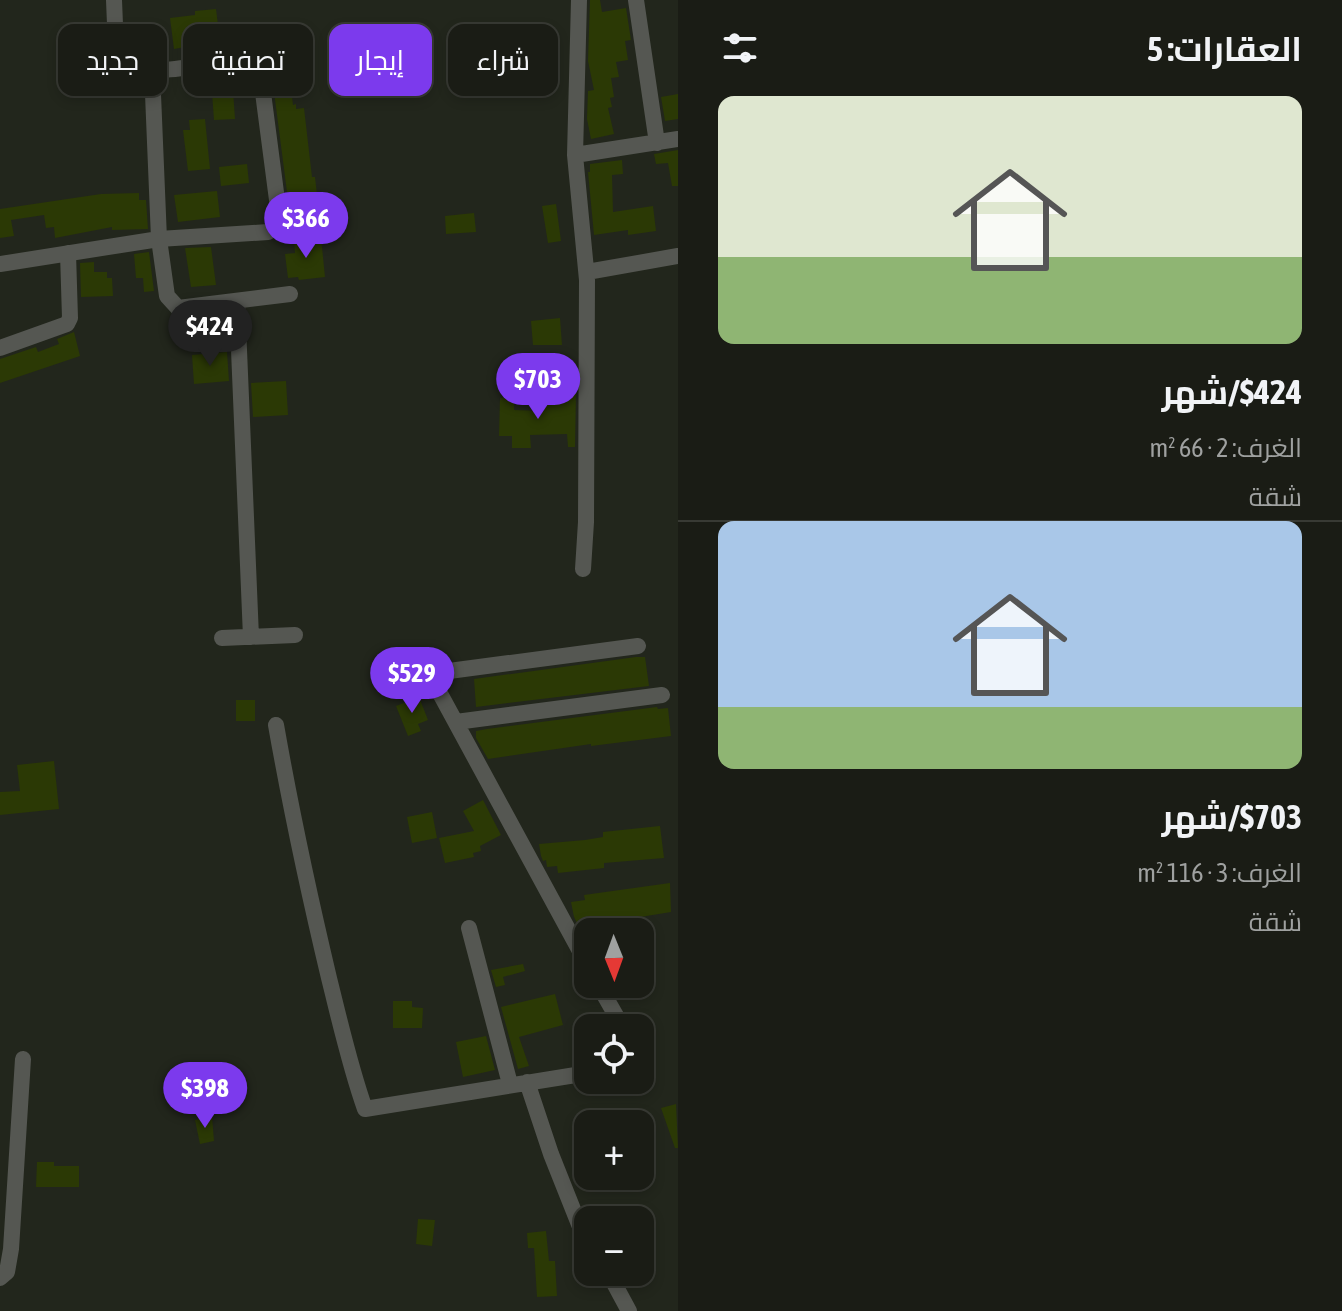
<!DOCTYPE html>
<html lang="ar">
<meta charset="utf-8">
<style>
:root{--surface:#1a1c15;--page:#23251e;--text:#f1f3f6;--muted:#9fa1a0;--line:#383a34;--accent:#7c3aed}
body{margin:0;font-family:"Asap Condensed",Cairo,sans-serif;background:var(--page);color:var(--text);direction:rtl;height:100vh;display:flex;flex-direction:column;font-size:30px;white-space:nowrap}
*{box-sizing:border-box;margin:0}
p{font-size:26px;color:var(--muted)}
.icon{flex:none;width:44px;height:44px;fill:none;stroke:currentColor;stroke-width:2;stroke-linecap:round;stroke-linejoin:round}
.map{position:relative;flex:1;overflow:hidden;direction:ltr}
.sheet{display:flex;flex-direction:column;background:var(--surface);width:664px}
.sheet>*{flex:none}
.hud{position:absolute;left:24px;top:24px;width:534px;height:72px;direction:rtl;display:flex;gap:16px}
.needle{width:52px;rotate:179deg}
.tools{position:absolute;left:574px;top:918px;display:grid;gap:16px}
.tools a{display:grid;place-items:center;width:80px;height:80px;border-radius:16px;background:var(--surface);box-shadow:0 4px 12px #0003,0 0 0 2px var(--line);font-size:40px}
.price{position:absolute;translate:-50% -68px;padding:0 18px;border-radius:28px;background:var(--accent);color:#fff;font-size:26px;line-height:52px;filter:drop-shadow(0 2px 4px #0008)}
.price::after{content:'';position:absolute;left:50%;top:48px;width:24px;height:18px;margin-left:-12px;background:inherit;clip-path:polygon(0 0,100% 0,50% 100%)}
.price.active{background:#222;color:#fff}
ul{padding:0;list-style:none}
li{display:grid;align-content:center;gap:16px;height:424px;padding:0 40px}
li+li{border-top:2px solid var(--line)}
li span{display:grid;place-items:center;height:248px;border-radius:16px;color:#555}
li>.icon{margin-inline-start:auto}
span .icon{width:144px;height:144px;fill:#fffc;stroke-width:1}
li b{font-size:34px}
h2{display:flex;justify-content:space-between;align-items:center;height:96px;padding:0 40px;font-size:34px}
.chip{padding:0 28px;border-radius:16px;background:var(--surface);box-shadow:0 4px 12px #0003,0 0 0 2px var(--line);font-size:28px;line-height:72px}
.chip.active{background:var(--accent);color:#fff}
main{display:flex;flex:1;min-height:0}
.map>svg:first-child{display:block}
.building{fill:#2b3905}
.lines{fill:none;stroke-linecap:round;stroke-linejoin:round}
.minor{stroke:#555752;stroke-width:16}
</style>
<main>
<section class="sheet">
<h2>العقارات: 5<svg class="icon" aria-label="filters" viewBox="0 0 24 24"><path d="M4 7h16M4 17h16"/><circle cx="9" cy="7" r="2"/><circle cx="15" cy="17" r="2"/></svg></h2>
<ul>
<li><span style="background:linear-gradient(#dfe7d0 65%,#8fb573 0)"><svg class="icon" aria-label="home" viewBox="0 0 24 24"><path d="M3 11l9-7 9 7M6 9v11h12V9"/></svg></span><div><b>$424/شهر</b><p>الغرف: 2 · 66 m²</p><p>شقة</p></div></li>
<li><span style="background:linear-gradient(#a9c7e8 75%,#8fb573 0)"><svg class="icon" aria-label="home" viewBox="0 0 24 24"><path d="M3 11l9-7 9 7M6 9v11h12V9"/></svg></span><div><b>$703/شهر</b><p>الغرف: 3 · 116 m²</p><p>شقة</p></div></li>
</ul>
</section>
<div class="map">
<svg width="678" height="1311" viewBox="0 0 678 1311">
<rect width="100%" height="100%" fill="#22261c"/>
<path class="building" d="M 590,0 L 600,0 L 602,12 L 626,8 L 631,40 L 625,41 L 628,60 L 616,62 L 619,77 L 611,78 L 614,97 L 610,98 L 612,107 L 608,108 L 614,134 L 591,139 L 587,119 L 588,91 L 594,90 L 588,61 Z
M 216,9 L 220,41 L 174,49 L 170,18 L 195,15 L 195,11 Z
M 288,62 L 293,105 L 296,104 L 296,109 L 304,108 L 312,177 L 315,177 L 319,212 L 290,215 L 273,84 L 267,64 Z
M 238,71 L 240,89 L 233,90 L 235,119 L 214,120 L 211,79 L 221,78 L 220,73 Z
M 678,94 L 678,119 L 665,121 L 661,97 Z
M 205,119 L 210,169 L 188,171 L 183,130 L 190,130 L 189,120 Z
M 678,150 L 678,186 L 672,186 L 668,163 L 656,164 L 654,154 Z
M 622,160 L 623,174 L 612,175 L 613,212 L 653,206 L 656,231 L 628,235 L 628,230 L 594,235 L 588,172 L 590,172 L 590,164 Z
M 247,164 L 249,183 L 221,186 L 219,167 Z
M 217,191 L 220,217 L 178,222 L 174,195 Z
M 139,193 L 139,200 L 146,200 L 148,229 L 112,230 L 112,227 L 55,238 L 54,227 L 46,228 L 44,215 L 11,220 L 14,236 L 0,238 L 0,209 L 101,194 Z
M 556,204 L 561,241 L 548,243 L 542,206 Z
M 474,213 L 476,232 L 446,234 L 445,216 Z
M 321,237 L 325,277 L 299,280 L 298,277 L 288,278 L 285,254 L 295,253 L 294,241 Z
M 211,247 L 216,285 L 191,287 L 185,248 Z
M 149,252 L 154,291 L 144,292 L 143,278 L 136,278 L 134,254 Z
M 94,262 L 94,272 L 107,272 L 107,278 L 112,278 L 113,296 L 81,297 L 80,263 Z
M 560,318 L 562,345 L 533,345 L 531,321 Z
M 74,332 L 80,356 L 0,383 L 0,359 L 36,347 L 38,352 L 59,344 L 57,339 Z
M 227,352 L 229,381 L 194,384 L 192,355 Z
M 286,381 L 288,415 L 253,417 L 251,383 Z
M 566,391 L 576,391 L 575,447 L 568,447 L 567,434 L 530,435 L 531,448 L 512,448 L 512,436 L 499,436 L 500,398 L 514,397 L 514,410 L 544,411 L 544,404 L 566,403 Z
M 636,657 L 645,657 L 649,686 L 476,707 L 474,679 Z
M 419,697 L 428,720 L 418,724 L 421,731 L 408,736 L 396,706 Z
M 236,700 L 255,700 L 255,721 L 236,721 Z
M 657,707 L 658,709 L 668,708 L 671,736 L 591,746 L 591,744 L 488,759 L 476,738 L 476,731 L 487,729 Z
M 54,761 L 59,809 L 0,815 L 0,792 L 20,791 L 17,765 Z
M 483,800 L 501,835 L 480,846 L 481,851 L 473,853 L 474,857 L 445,863 L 439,838 L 474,831 L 463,811 Z
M 432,812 L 437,838 L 412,843 L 407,817 Z
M 660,826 L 664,858 L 604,863 L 604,868 L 558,873 L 557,866 L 547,867 L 546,860 L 543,861 L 541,856 L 539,844 L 585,840 L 603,837 L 603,832 Z
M 670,883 L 671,912 L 579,927 L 574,917 L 571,902 L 585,900 L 584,895 Z
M 523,964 L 525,971 L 503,977 L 505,985 L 496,987 L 491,970 Z
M 555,994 L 563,1025 L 519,1037 L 529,1066 L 518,1069 L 501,1007 Z
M 393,1001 L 412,1001 L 412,1007 L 423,1008 L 422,1028 L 393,1028 Z
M 486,1036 L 495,1070 L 463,1077 L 456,1042 Z
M 676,1104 L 678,1148 L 675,1148 L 661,1108 Z
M 212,1116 L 214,1141 L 200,1144 L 195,1120 Z
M 37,1162 L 54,1162 L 54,1166 L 79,1166 L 79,1187 L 36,1187 Z
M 418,1219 L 435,1220 L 432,1246 L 416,1244 Z
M 546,1231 L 549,1261 L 555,1261 L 557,1296 L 537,1297 L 534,1248 L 528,1248 L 527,1233 Z"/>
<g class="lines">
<path class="minor" d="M 579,0 L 575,155 L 587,280 L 586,522 L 583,569
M 636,0 L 657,143
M 115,26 C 132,39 138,55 152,70 L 159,239 L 167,296 L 178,308 L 290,294
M 575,155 L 678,139
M 0,264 L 159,239 L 268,232 L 280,223 L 262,85 L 255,63 L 242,59 C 208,63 154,78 123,65 L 116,49 L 114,0
M 587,272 L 678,256
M 237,302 L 251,637
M 0,348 L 67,324 L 70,318 L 68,253
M 222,638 L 295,635
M 456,722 L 662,695
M 276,725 C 291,810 309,894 329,978 C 340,1022 350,1067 365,1109 L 588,1073
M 469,928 L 510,1084
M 588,966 L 437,688 L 439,679 L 449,671 L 638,646
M 598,984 L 623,1028
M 527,1082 L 551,1154 L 588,1247
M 608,1272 L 629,1311
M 0,1278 L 7,1272 L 11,1249 L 23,1059"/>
</g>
</svg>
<div class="tools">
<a><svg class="needle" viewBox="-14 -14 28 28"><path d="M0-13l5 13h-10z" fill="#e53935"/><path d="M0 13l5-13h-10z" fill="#9fa1a0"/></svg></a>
<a><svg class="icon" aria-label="locate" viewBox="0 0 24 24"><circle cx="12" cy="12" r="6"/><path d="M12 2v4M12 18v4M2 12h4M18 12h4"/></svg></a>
<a>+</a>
<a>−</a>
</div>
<b class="price" style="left:306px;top:260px">$366</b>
<b class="price active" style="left:210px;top:368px">$424</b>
<b class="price" style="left:538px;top:421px">$703</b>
<b class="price" style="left:412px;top:715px">$529</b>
<b class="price" style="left:205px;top:1130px">$398</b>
<div class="hud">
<a class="chip">شراء</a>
<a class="chip active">إيجار</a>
<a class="chip">تصفية</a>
<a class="chip">جديد</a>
</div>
</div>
</main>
